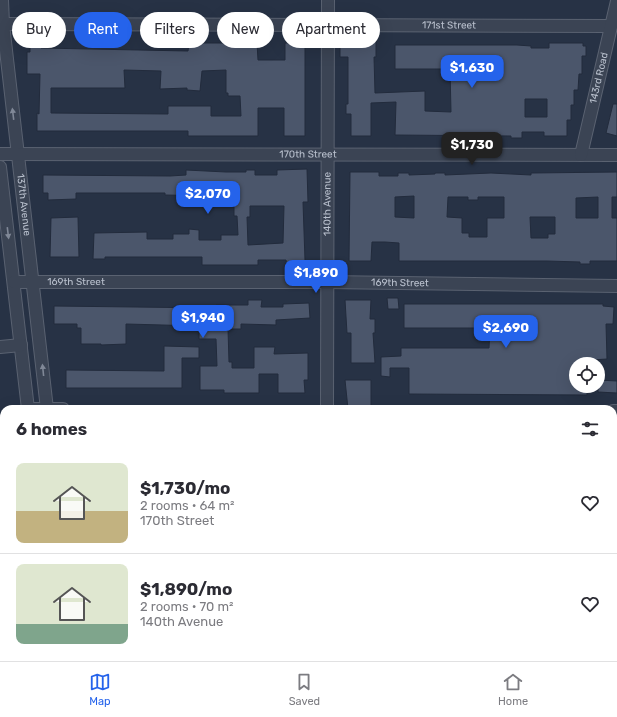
<!DOCTYPE html>
<meta charset="utf-8">
<style>
:root{--surface:#fff;--page:#f2f2f3;--text:#2b2b33;--muted:#7c7c81;--line:#e1e1e2;--accent:#2563eb}
body{margin:0;font-family:Rubik,sans-serif;background:var(--page);color:var(--text);height:100vh;display:flex;flex-direction:column;font-size:15px;white-space:nowrap}
*{box-sizing:border-box;margin:0}
p{font-size:13px;color:var(--muted)}
.icon{flex:none;width:22px;height:22px;fill:none;stroke:currentColor;stroke-width:2;stroke-linecap:round;stroke-linejoin:round}
.map{position:relative;flex:1;overflow:hidden}
.details{position:absolute;left:0px;top:405px;width:617px;height:256px;display:flex;flex-direction:column;background:var(--surface);border-radius:12px 12px 0 0;box-shadow:0 4px 16px #0002}
.details>*{flex:none}
.banner{position:absolute;left:12px;top:12px;width:400px;height:36px;display:flex;gap:8px}
.fabs{position:absolute;left:569px;top:357px;display:grid;gap:8px}
.fabs a{display:grid;place-items:center;width:36px;height:36px;border-radius:50%;background:var(--surface);box-shadow:0 4px 16px #0002;font-size:20px}
.price{position:absolute;translate:-50% -34px;padding:0 9px;border-radius:8px;background:var(--accent);color:#fff;font-size:13px;line-height:26px;filter:drop-shadow(0 1px 2px #0008)}
.price::after{content:'';position:absolute;left:50%;top:24px;width:12px;height:9px;margin-left:-6px;background:inherit;clip-path:polygon(0 0,100% 0,50% 100%)}
.price.active{background:#222;color:#fff}
ul{padding:0;list-style:none}
li{display:flex;align-items:center;gap:12px;height:100px;padding:0 16px}
li+li{border-top:1px solid var(--line)}
li span{display:grid;place-items:center;flex:none;width:112px;height:80px;border-radius:8px;color:#555}
li>.icon{margin-inline-start:auto}
span .icon{width:48px;height:48px;fill:#fffc;stroke-width:1}
li b{font-size:17px}
h2{display:flex;justify-content:space-between;align-items:center;height:48px;padding:0 16px;font-size:17px}
.tag{padding:0 14px;border-radius:18px;background:var(--surface);box-shadow:0 4px 16px #0002;font-size:14px;line-height:36px}
.tag.active{background:var(--accent);color:#fff}
.tab-bar{display:flex;justify-content:space-around;align-items:center;height:56px;border-top:1px solid var(--line);background:var(--surface);font-size:11px;color:var(--muted)}
.tab-bar a{display:grid;justify-items:center;gap:2px}
.tab-bar .active{color:var(--accent)}
.map>svg:first-child{display:block}
.building{fill:#4b566b;stroke:#222b3c;fill-rule:evenodd}
.lines{fill:none;stroke-linecap:round;stroke-linejoin:round}
.minor-casing{stroke:#5a6271;stroke-width:14}
.major-casing{stroke:#454d5d;stroke-width:16}
.minor{stroke:#3b4454;stroke-width:12}
.major{stroke:#5a6374;stroke-width:15}
.oneway{fill:#808897}
.labels{text-anchor:middle;dominant-baseline:central;stroke-width:3.5;stroke-linejoin:round;paint-order:stroke}
.street-label{font-size:10px;fill:#b9c0cd;stroke:#20293a}
</style>
<div class="map">
<svg width="617" height="661" viewBox="0 0 617 661">
<rect width="100%" height="100%" fill="#273245"/>
<path class="building" d="M 340,38 L 376,38 L 376,57 L 374,57 L 375,93 L 425,91 L 425,111 L 451,112 L 450,69 L 395,69 L 395,45 L 517,45 L 531,46 L 531,48 L 549,48 L 549,43 L 583,43 L 583,46 L 586,46 L 586,56 L 582,56 L 582,74 L 579,74 L 578,90 L 574,90 L 574,105 L 571,105 L 571,120 L 567,120 L 567,136 L 544,136 L 544,132 L 522,132 L 522,138 L 511,138 L 511,136 L 395,135 L 396,102 L 371,103 L 371,136 L 351,136 L 351,114 L 346,114 L 346,104 L 348,104 L 348,57 L 340,57 ZM 525,99 L 547,99 L 547,117 L 525,117 Z
M 189,43 L 257,43 L 258,60 L 285,60 L 285,43 L 303,43 L 303,46 L 305,46 L 305,136 L 284,136 L 284,108 L 258,108 L 258,136 L 188,136 L 188,131 L 37,131 L 37,113 L 39,114 L 40,74 L 27,74 L 27,52 L 30,52 L 30,45 L 41,45 L 41,48 L 188,51 ZM 124,70 L 161,71 L 160,89 L 187,88 L 187,90 L 200,91 L 202,71 L 226,70 L 226,93 L 228,93 L 228,96 L 240,96 L 241,116 L 211,116 L 211,106 L 168,106 L 168,114 L 51,113 L 51,88 L 125,88 Z
M 613,104 L 617,104 L 617,136 L 606,133 Z
M 307,169 L 308,202 L 303,202 L 305,260 L 304,267 L 287,266 L 286,260 L 258,260 L 258,265 L 202,265 L 202,257 L 105,257 L 105,259 L 93,259 L 94,233 L 147,232 L 147,239 L 173,239 L 173,234 L 189,234 L 189,229 L 199,230 L 199,240 L 221,240 L 221,235 L 238,235 L 237,216 L 234,216 L 234,193 L 217,193 L 217,196 L 165,195 L 165,193 L 76,193 L 76,199 L 48,200 L 48,193 L 43,193 L 43,175 L 170,176 L 186,175 L 186,170 L 226,172 L 246,172 L 246,170 L 255,170 L 255,175 L 277,175 L 277,170 ZM 250,206 L 284,206 L 283,243 L 248,245 L 247,217 L 250,217 Z
M 350,172 L 379,172 L 379,176 L 398,176 L 398,173 L 409,173 L 409,175 L 435,174 L 435,173 L 445,173 L 445,175 L 491,173 L 531,175 L 531,173 L 617,172 L 617,197 L 612,197 L 612,218 L 617,218 L 617,261 L 590,261 L 590,264 L 580,264 L 580,262 L 547,261 L 399,261 L 399,243 L 385,242 L 372,242 L 371,261 L 349,261 ZM 414,196 L 414,218 L 395,217 L 395,197 ZM 448,197 L 468,197 L 468,200 L 478,200 L 478,197 L 504,197 L 504,218 L 487,218 L 487,237 L 469,237 L 469,233 L 462,233 L 462,218 L 447,217 ZM 598,197 L 598,218 L 576,218 L 576,198 ZM 530,217 L 555,217 L 555,234 L 548,234 L 548,238 L 531,238 Z
M 78,217 L 79,257 L 50,257 L 51,218 Z
M 387,298 L 398,298 L 399,309 L 388,309 Z
M 248,300 L 262,300 L 261,307 L 283,307 L 283,304 L 309,303 L 310,318 L 276,320 L 276,325 L 241,324 L 241,329 L 228,329 L 229,362 L 232,362 L 232,368 L 254,368 L 254,347 L 275,347 L 274,354 L 308,353 L 308,380 L 304,380 L 305,393 L 278,393 L 278,374 L 259,374 L 259,393 L 224,393 L 224,390 L 200,390 L 200,366 L 217,366 L 216,339 L 199,339 L 199,326 L 126,324 L 126,344 L 101,345 L 101,344 L 81,344 L 81,328 L 77,328 L 77,324 L 54,324 L 54,306 L 216,308 L 216,305 L 248,305 Z
M 345,300 L 371,300 L 370,319 L 375,319 L 375,333 L 373,333 L 375,363 L 351,363 L 351,333 L 347,333 Z
M 404,304 L 603,304 L 603,306 L 614,307 L 613,324 L 606,324 L 607,359 L 591,360 L 591,364 L 576,364 L 576,386 L 587,386 L 587,395 L 409,394 L 409,368 L 390,368 L 390,377 L 381,376 L 381,357 L 401,356 L 401,348 L 489,348 L 490,328 L 404,328 Z
M 164,346 L 199,347 L 199,358 L 182,358 L 182,388 L 66,388 L 66,370 L 164,371 Z
M 345,380 L 371,380 L 371,409 L 348,409 Z
M 598,380 L 617,381 L 617,393 L 598,392 Z"/>
<g class="lines">
<defs>
<g id="minor">
<path id="s1" d="M 2,0 L 3,24 L 47,409"/>
<path id="s2" d="M 0,24 L 611,26"/>
<path id="s3" d="M 0,154 L 617,155"/>
<path id="s4" d="M 581,155 L 617,1"/>
<path d="M 0,167 L 28,409"/>
<path id="s5" d="M 14,282 L 327,282 L 617,286"/>
<path d="M 0,347 L 21,345"/>
<path d="M 28,409 L 63,409"/>
<path id="s6" d="M 327,409 L 328,0"/>
<path d="M 613,411 L 617,411"/>
<path d="M 0,644 L 4,645"/>
<path d="M 54,657 L 55,661"/>
<path d="M 73,657 L 73,661"/>
<path d="M 465,657 L 465,661"/>
</g>
<path id="major" d="M 613,527 L 617,526
M 336,661 L 344,657"/>
</defs>
<use href="#minor" class="minor-casing"/>
<use href="#major" class="major-casing"/>
<use href="#minor" class="minor"/>
<use href="#major" class="major"/>
</g>
<defs><path id="oneway-solid" d="M-6-.8H1V-3.2L6.5 0L1 3.2V.8H-6Z"/></defs>
<g class="oneway">
<use href="#oneway-solid" transform="translate(13 114) rotate(-97)"/>
<use href="#oneway-solid" transform="translate(8 233) rotate(83)"/>
<use href="#oneway-solid" transform="translate(43 370) rotate(-96)"/>
</g>
<g class="labels">
<g class="street-label">
<text stroke="none"><textPath href="#s2" startOffset="449">171st Street</textPath></text>
<text stroke="none"><textPath href="#s4" startOffset="79">143rd Road</textPath></text>
<text stroke="none"><textPath href="#s3" startOffset="308">170th Street</textPath></text>
<text stroke="none"><textPath href="#s1" startOffset="206">137th Avenue</textPath></text>
<text stroke="none"><textPath href="#s6" startOffset="205">140th Avenue</textPath></text>
<text stroke="none"><textPath href="#s5" startOffset="62">169th Street</textPath></text>
<text stroke="none"><textPath href="#s5" startOffset="386">169th Street</textPath></text>
</g>
</g>
</svg>
<div class="fabs">
<a><svg class="icon" aria-label="locate" viewBox="0 0 24 24"><circle cx="12" cy="12" r="6"/><path d="M12 2v4M12 18v4M2 12h4M18 12h4"/></svg></a>
</div>
<b class="price" style="left:472px;top:89px">$1,630</b>
<b class="price active" style="left:472px;top:166px">$1,730</b>
<b class="price" style="left:208px;top:215px">$2,070</b>
<b class="price" style="left:316px;top:294px">$1,890</b>
<b class="price" style="left:203px;top:339px">$1,940</b>
<b class="price" style="left:506px;top:349px">$2,690</b>
<div class="banner">
<a class="tag">Buy</a>
<a class="tag active">Rent</a>
<a class="tag">Filters</a>
<a class="tag">New</a>
<a class="tag">Apartment</a>
</div>
<section class="details">
<h2>6 homes<svg class="icon" aria-label="filters" viewBox="0 0 24 24"><path d="M4 7h16M4 17h16"/><circle cx="9" cy="7" r="2"/><circle cx="15" cy="17" r="2"/></svg></h2>
<ul>
<li><span style="background:linear-gradient(#dfe7d0 60%,#c2b280 0)"><svg class="icon" aria-label="home" viewBox="0 0 24 24"><path d="M3 11l9-7 9 7M6 9v11h12V9"/></svg></span><div><b>$1,730/mo</b><p>2 rooms · 64 m²</p><p>170th Street</p></div><svg class="icon" aria-label="heart" viewBox="0 0 24 24"><path d="M12 20l-8-8c-3-5 5-10 8-4 3-6 11-1 8 4z"/></svg></li>
<li><span style="background:linear-gradient(#dfe7d0 75%,#7fa58c 0)"><svg class="icon" aria-label="home" viewBox="0 0 24 24"><path d="M3 11l9-7 9 7M6 9v11h12V9"/></svg></span><div><b>$1,890/mo</b><p>2 rooms · 70 m²</p><p>140th Avenue</p></div><svg class="icon" aria-label="heart" viewBox="0 0 24 24"><path d="M12 20l-8-8c-3-5 5-10 8-4 3-6 11-1 8 4z"/></svg></li>
</ul>
</section>
</div>
<nav class="tab-bar">
<a class="active"><svg class="icon" aria-label="map" viewBox="0 0 24 24"><path d="M3 6l6-2 6 2 6-2v14l-6 2-6-2-6 2zM9 4v14M15 6v14"/></svg>Map</a>
<a><svg class="icon" aria-label="saved" viewBox="0 0 24 24"><path d="M7 4h10v16l-5-4-5 4z"/></svg>Saved</a>
<a><svg class="icon" aria-label="home" viewBox="0 0 24 24"><path d="M3 11l9-7 9 7M6 9v11h12V9"/></svg>Home</a>
</nav>
